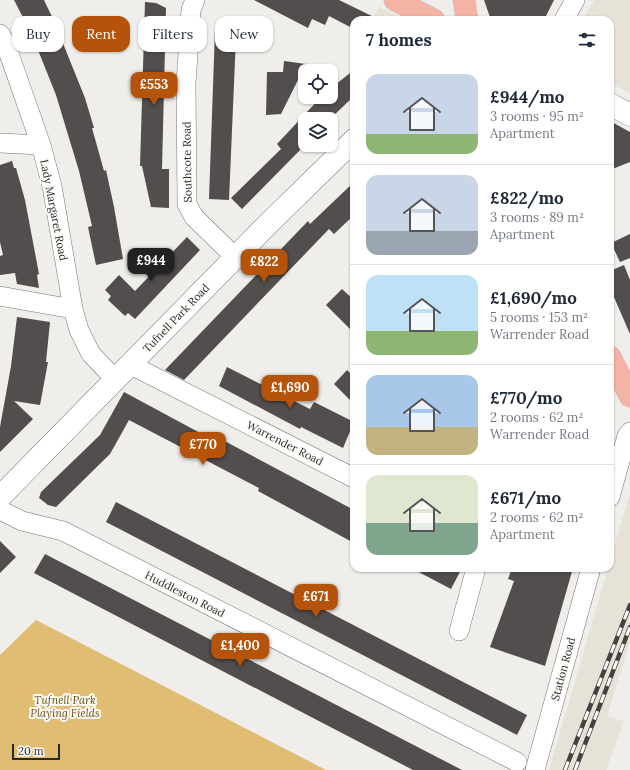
<!DOCTYPE html>
<meta charset="utf-8">
<style>
:root{--surface:#fff;--page:#f2f2f3;--text:#1f2937;--muted:#747a83;--line:#e0e1e3;--accent:#b45309}
body{margin:0;font-family:Lora,serif;background:var(--page);color:var(--text);height:100vh;display:flex;flex-direction:column;font-size:15px;white-space:nowrap}
*{box-sizing:border-box;margin:0}
p{font-size:13px;color:var(--muted)}
.icon{flex:none;width:22px;height:22px;fill:none;stroke:currentColor;stroke-width:2;stroke-linecap:round;stroke-linejoin:round}
.map{position:relative;flex:1;overflow:hidden}
.side{position:absolute;left:350px;top:16px;width:264px;height:556px;display:flex;flex-direction:column;background:var(--surface);border-radius:12px;box-shadow:0 1px 3px #0004}
.side>*{flex:none}
.hud{position:absolute;left:12px;top:16px;width:278px;height:36px;display:flex;gap:8px}
.fabs{position:absolute;left:298px;top:64px;display:grid;gap:8px}
.fabs a{display:grid;place-items:center;width:40px;height:40px;border-radius:8px;background:var(--surface);box-shadow:0 1px 3px #0004;font-size:20px}
.scale{position:absolute;left:12px;bottom:10px;width:48px;box-sizing:border-box;padding-left:4px;border:2px solid #2a2a29;border-top:0;font-size:11px;line-height:14px;white-space:nowrap;color:#2a2a29;-webkit-text-stroke:3px #fcfbf8;paint-order:stroke}
.price{position:absolute;translate:-50% -34px;padding:0 9px;border-radius:8px;background:var(--accent);color:#fff;font-size:13px;line-height:26px;filter:drop-shadow(0 1px 2px #0008)}
.price::after{content:'';position:absolute;left:50%;top:24px;width:12px;height:9px;margin-left:-6px;background:inherit;clip-path:polygon(0 0,100% 0,50% 100%)}
.price.current{background:#222;color:#fff}
ul{padding:0;list-style:none}
li{display:flex;align-items:center;gap:12px;height:100px;padding:0 16px}
li+li{border-top:1px solid var(--line)}
li span{display:grid;place-items:center;flex:none;width:112px;height:80px;border-radius:12px;color:#555}
li>.icon{margin-inline-start:auto}
span .icon{width:48px;height:48px;fill:#fffc;stroke-width:1}
li b{font-size:17px}
h2{display:flex;justify-content:space-between;align-items:center;height:48px;padding:0 16px;font-size:17px}
.tag{padding:0 14px;border-radius:12px;background:var(--surface);box-shadow:0 1px 3px #0004;font-size:14px;line-height:36px}
.tag.current{background:var(--accent);color:#fff}
.map>svg:first-child{display:block}
.built{fill:#e7e2d8}
.green{fill:#e1bd74}
.building{fill:#514e4d}
.lines{fill:none;stroke-linecap:round;stroke-linejoin:round}
.minor-casing{stroke:#787674;stroke-width:20}
.tertiary-casing{stroke:#787674;stroke-width:23}
.primary-casing{stroke:#ccc;stroke-width:23}
.minor{stroke:#fff;stroke-width:19}
.tertiary{stroke:#fff;stroke-width:22}
.primary{stroke:#f5b3a5;stroke-width:22}
.rail-casing{stroke:#434342;stroke-width:4.5}
.rail{stroke:#fcfbf8;stroke-width:3;stroke-dasharray:9;stroke-linecap:butt}
.labels{text-anchor:middle;dominant-baseline:central;stroke-width:4;stroke-linejoin:round;paint-order:stroke}
.street-label{font-size:11px;fill:#2a2a29;stroke:#fcfbf8}
.park-label{font-size:11px;font-style:italic;fill:#6a4f0e;stroke:#fcfbf8}
</style>
<div class="map">
<svg width="630" height="770" viewBox="0 0 630 770">
<rect width="100%" height="100%" fill="#efeeeb"/>
<path class="built" d="M 594,0 L 630,0 L 630,93 L 610,83 L 610,20 L 582,20 Z
M 379,7 L 406,20 L 372,20 Z
M 630,494 L 630,642 L 607,716 L 624,721 L 606,770 L 549,770 L 608,568 L 610,568 L 610,560 Z"/>
<path class="green" d="M 36,620 L 326,770 L 0,770 L 0,655 Z"/>
<path class="building" d="M 14,0 L 44,0 L 54,21 L 85,98 L 94,128 L 92,128 L 104,171 L 106,170 L 114,207 L 123,259 L 96,265 L 88,227 L 92,226 L 79,171 L 56,95 L 32,35 Z
M 254,0 L 339,0 L 380,20 L 354,20 L 354,29 L 329,16 L 325,25 L 312,19 L 308,28 Z
M 484,0 L 554,0 L 544,20 L 491,20 Z
M 145,2 L 156,3 L 166,8 L 162,169 L 169,169 L 169,208 L 151,207 L 142,166 L 140,166 Z
M 215,30 L 226,31 L 236,37 L 229,200 L 209,199 Z
M 284,61 L 306,64 L 281,114 L 266,115 L 267,72 L 283,72 Z
M 354,70 L 354,96 L 330,119 L 305,119 L 305,145 L 242,209 L 231,198 L 281,149 L 277,144 L 321,97 L 331,97 L 331,88 Z
M 610,121 L 630,132 L 630,162 L 610,170 Z
M 12,161 L 14,168 L 16,168 L 25,200 L 39,274 L 37,275 L 39,288 L 17,284 L 15,273 L 0,275 L 0,256 L 3,255 L 0,242 L 0,165 Z
M 354,182 L 354,215 L 334,234 L 329,229 L 184,380 L 165,370 L 308,221 L 310,224 Z
M 630,234 L 630,258 L 620,262 L 611,243 Z
M 187,237 L 200,250 L 135,319 L 128,313 L 125,316 L 108,300 L 111,296 L 105,290 L 119,275 L 135,291 Z
M 624,265 L 630,280 L 630,334 L 610,288 L 610,271 Z
M 342,289 L 354,300 L 354,333 L 326,305 Z
M 17,317 L 50,322 L 46,362 L 48,362 L 40,405 L 14,401 L 33,419 L 0,452 L 0,427 L 11,366 Z
M 227,367 L 310,409 L 314,402 L 354,422 L 343,448 L 301,427 L 300,429 L 219,386 Z
M 347,370 L 354,377 L 354,404 L 334,384 Z
M 124,392 L 215,441 L 217,437 L 354,510 L 354,543 L 258,491 L 259,488 L 129,420 L 110,454 L 56,507 L 48,505 L 39,498 L 41,492 L 100,435 Z
M 116,502 L 527,715 L 517,735 L 106,522 Z
M 0,541 L 16,557 L 0,573 Z
M 45,554 L 462,770 L 413,770 L 34,573 Z
M 411,568 L 462,568 L 451,589 Z
M 512,568 L 573,568 L 545,666 L 490,647 L 514,581 L 508,579 Z"/>
<g class="lines">
<defs>
<path id="minor" d="M 195,0 L 191,10 L 186,83 L 187,204 L 194,217 L 235,257
M 564,20 L 575,0
M 0,34 L 6,45 L 41,145 L 52,186 L 73,309 L 79,330 L 91,354 L 116,380
M 0,143 L 41,145
M 0,296 L 73,309
M 131,365 L 354,478
M 610,497 L 627,436 L 630,432
M 0,510 L 22,521 L 63,531 L 517,762
M 459,631 L 476,568
M 535,770 L 591,568"/>
<path id="tertiary" d="M 610,104 L 630,115
M 0,497 L 266,226 L 354,140"/>
<path id="primary" d="M 395,0 L 434,20
M 464,0 L 467,20
M 610,357 L 630,396"/>
</defs>
<use href="#minor" class="minor-casing"/>
<use href="#tertiary" class="tertiary-casing"/>
<use href="#primary" class="primary-casing"/>
<use href="#minor" class="minor"/>
<use href="#tertiary" class="tertiary"/>
<use href="#primary" class="primary"/>
<defs>
<path id="rail" d="M 565,770 L 630,605
M 575,770 L 630,627"/>
</defs>
<use href="#rail" class="rail-casing"/>
<use href="#rail" class="rail"/>
</g>
<g class="labels">
<g class="street-label">
<text transform="translate(187 162) rotate(-91)">Southcote Road</text>
<text transform="translate(54 210) rotate(79)">Lady Margaret Road</text>
<text transform="translate(176 318) rotate(-46)">Tufnell Park Road</text>
<text transform="translate(285 443) rotate(27)">Warrender Road</text>
<text transform="translate(185 594) rotate(27)">Huddleston Road</text>
<text transform="translate(563 669) rotate(-75)">Station Road</text>
</g>
<g class="park-label">
<text x="65" y="700">Tufnell Park<tspan x="65" dy="13">Playing Fields</tspan></text>
</g>
</g>
</svg>
<div class="fabs">
<a><svg class="icon" aria-label="locate" viewBox="0 0 24 24"><circle cx="12" cy="12" r="6"/><path d="M12 2v4M12 18v4M2 12h4M18 12h4"/></svg></a>
<a><svg class="icon" aria-label="layers" viewBox="0 0 24 24"><path d="M12 4l9 5-9 5-9-5zM3 14l9 5 9-5"/></svg></a>
</div>
<div class="scale">20 m</div>
<b class="price" style="left:154px;top:106px">£553</b>
<b class="price current" style="left:151px;top:282px">£944</b>
<b class="price" style="left:264px;top:283px">£822</b>
<b class="price" style="left:290px;top:409px">£1,690</b>
<b class="price" style="left:203px;top:466px">£770</b>
<b class="price" style="left:316px;top:618px">£671</b>
<b class="price" style="left:240px;top:667px">£1,400</b>
<div class="hud">
<a class="tag">Buy</a>
<a class="tag current">Rent</a>
<a class="tag">Filters</a>
<a class="tag">New</a>
</div>
<section class="side">
<h2>7 homes<svg class="icon" aria-label="filters" viewBox="0 0 24 24"><path d="M4 7h16M4 17h16"/><circle cx="9" cy="7" r="2"/><circle cx="15" cy="17" r="2"/></svg></h2>
<ul>
<li><span style="background:linear-gradient(#c9d6e8 75%,#8fb573 0)"><svg class="icon" aria-label="home" viewBox="0 0 24 24"><path d="M3 11l9-7 9 7M6 9v11h12V9"/></svg></span><div><b>£944/mo</b><p>3 rooms · 95 m²</p><p>Apartment</p></div></li>
<li><span style="background:linear-gradient(#c9d6e8 70%,#9aa5b1 0)"><svg class="icon" aria-label="home" viewBox="0 0 24 24"><path d="M3 11l9-7 9 7M6 9v11h12V9"/></svg></span><div><b>£822/mo</b><p>3 rooms · 89 m²</p><p>Apartment</p></div></li>
<li><span style="background:linear-gradient(#bfe0f5 70%,#8fb573 0)"><svg class="icon" aria-label="home" viewBox="0 0 24 24"><path d="M3 11l9-7 9 7M6 9v11h12V9"/></svg></span><div><b>£1,690/mo</b><p>5 rooms · 153 m²</p><p>Warrender Road</p></div></li>
<li><span style="background:linear-gradient(#a9c7e8 65%,#c2b280 0)"><svg class="icon" aria-label="home" viewBox="0 0 24 24"><path d="M3 11l9-7 9 7M6 9v11h12V9"/></svg></span><div><b>£770/mo</b><p>2 rooms · 62 m²</p><p>Warrender Road</p></div></li>
<li><span style="background:linear-gradient(#dfe7d0 60%,#7fa58c 0)"><svg class="icon" aria-label="home" viewBox="0 0 24 24"><path d="M3 11l9-7 9 7M6 9v11h12V9"/></svg></span><div><b>£671/mo</b><p>2 rooms · 62 m²</p><p>Apartment</p></div></li>
</ul>
</section>
</div>
